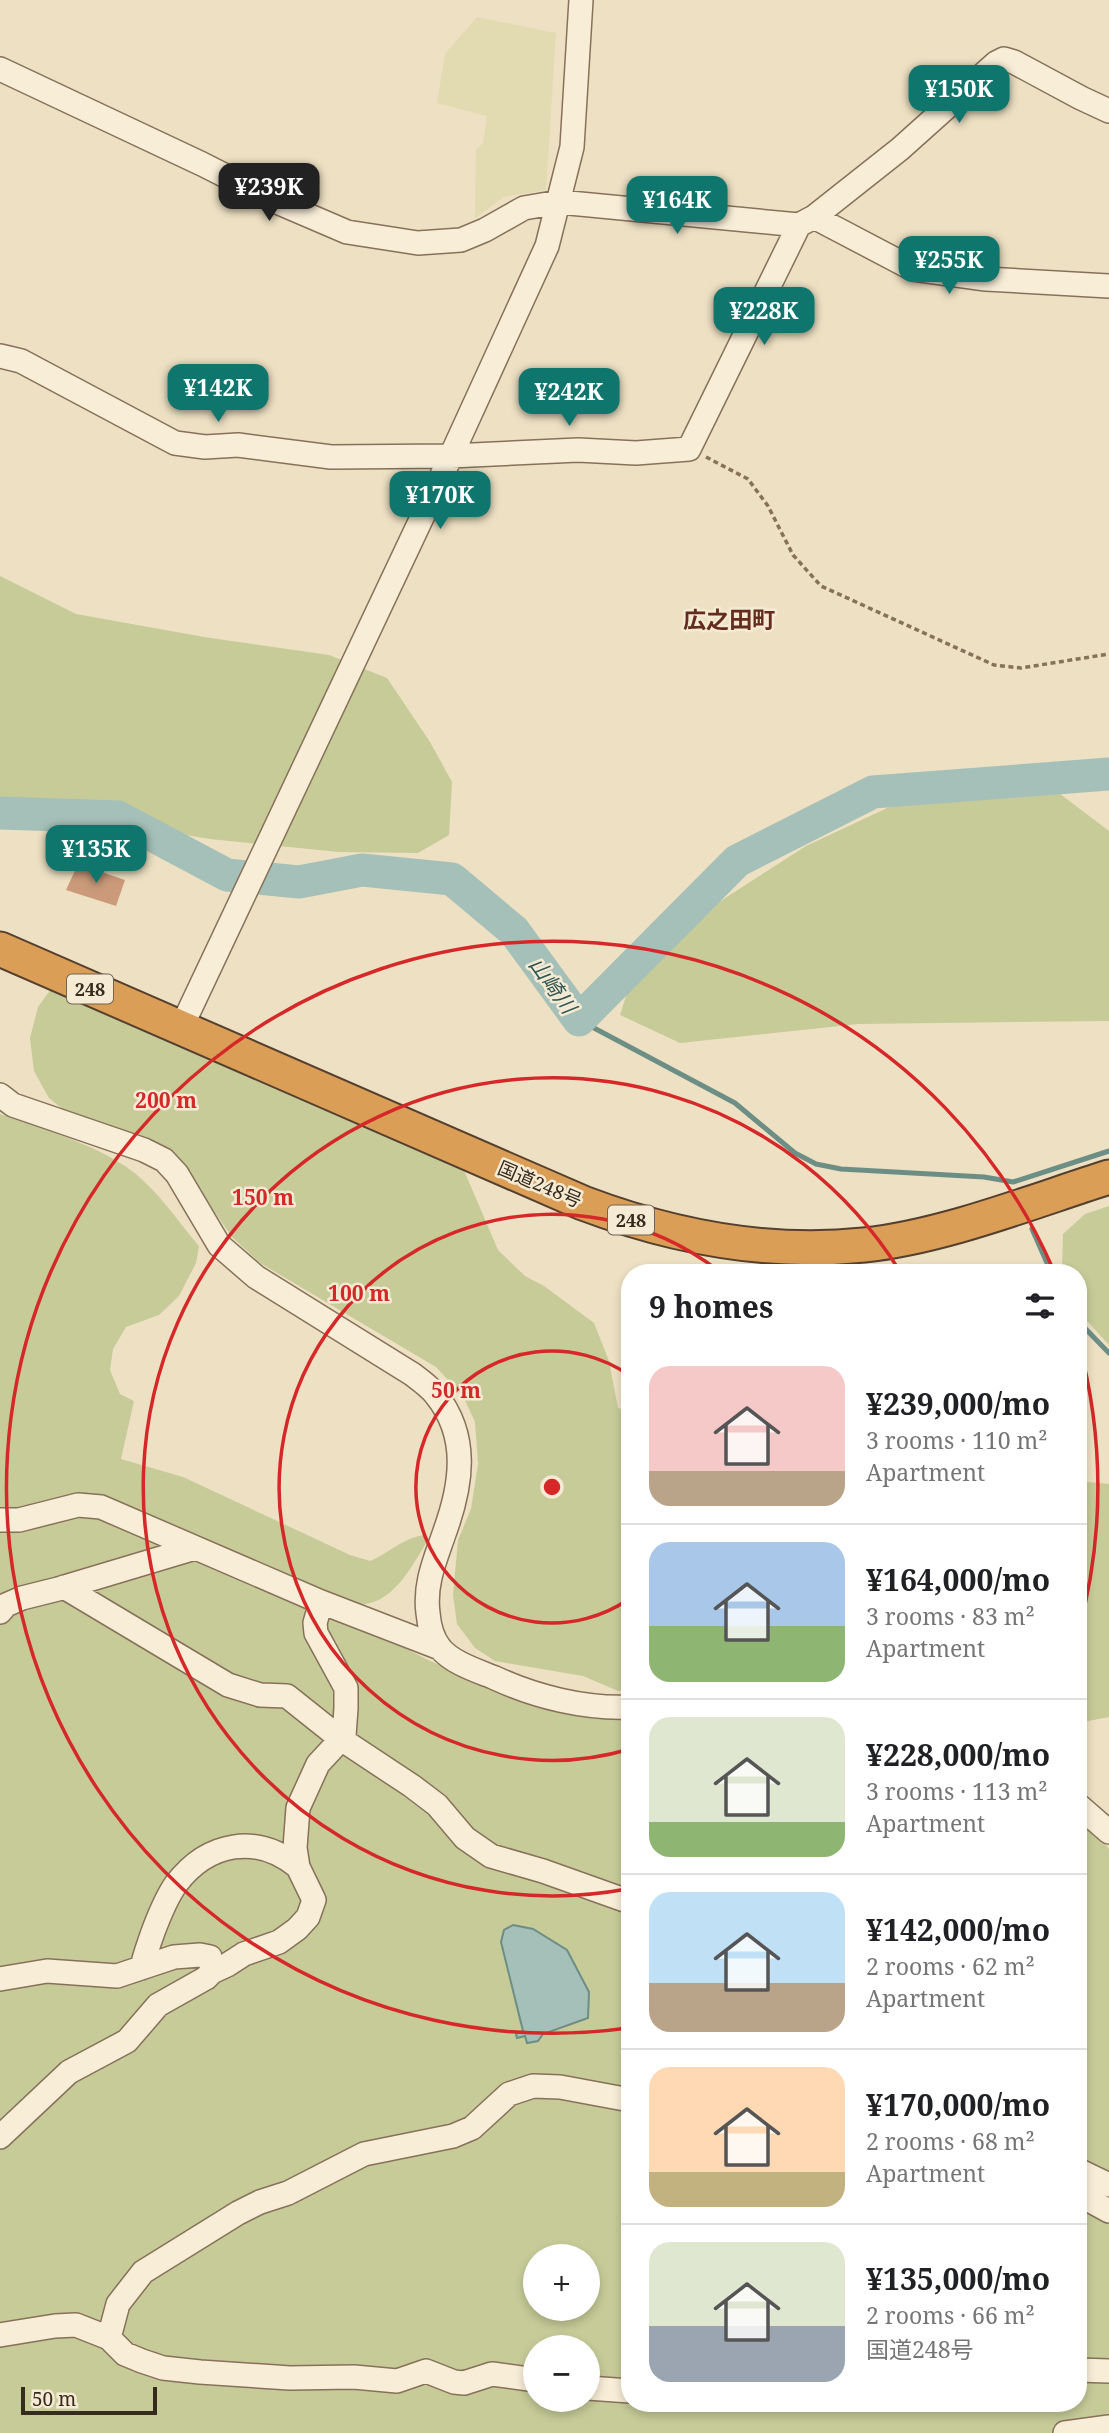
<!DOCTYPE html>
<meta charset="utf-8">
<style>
:root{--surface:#fff;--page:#f2f2f2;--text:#202124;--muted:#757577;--line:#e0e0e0;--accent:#0f766e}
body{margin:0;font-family:"Noto Serif","Noto Sans JP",serif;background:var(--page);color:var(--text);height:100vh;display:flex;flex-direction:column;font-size:26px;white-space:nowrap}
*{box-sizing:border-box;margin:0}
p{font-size:23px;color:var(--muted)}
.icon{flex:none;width:38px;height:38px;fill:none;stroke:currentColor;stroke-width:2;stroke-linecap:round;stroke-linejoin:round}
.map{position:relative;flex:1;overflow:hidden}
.sheet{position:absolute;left:621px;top:1264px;width:466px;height:1148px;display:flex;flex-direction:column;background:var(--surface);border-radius:28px;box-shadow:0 4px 10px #0003}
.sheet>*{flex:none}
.fabs{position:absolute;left:523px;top:2244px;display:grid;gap:14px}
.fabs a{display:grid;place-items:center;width:77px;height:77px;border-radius:50%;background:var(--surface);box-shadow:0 4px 10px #0003;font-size:35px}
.scale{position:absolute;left:21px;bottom:18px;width:136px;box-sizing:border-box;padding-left:7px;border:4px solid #372a1e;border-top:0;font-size:19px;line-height:24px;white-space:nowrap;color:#372a1e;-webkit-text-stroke:5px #f5ead3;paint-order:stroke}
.price{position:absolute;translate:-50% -60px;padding:0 16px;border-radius:14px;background:var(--accent);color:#fff;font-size:23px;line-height:46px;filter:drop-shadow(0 2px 4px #0008)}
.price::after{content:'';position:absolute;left:50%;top:42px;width:21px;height:16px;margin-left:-10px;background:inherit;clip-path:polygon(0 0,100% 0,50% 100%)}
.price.current{background:#222;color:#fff}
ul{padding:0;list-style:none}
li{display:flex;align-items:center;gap:21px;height:175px;padding:0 28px}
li+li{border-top:2px solid var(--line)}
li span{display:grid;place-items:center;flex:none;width:196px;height:140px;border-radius:21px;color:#555}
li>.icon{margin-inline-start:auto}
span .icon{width:84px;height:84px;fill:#fffc;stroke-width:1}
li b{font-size:30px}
h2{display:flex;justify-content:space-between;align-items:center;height:84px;padding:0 28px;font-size:30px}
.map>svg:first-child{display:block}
.farmland{fill:#e2dab1}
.green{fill:#c6cb98;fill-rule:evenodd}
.water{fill:#a5c0b8;stroke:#6c8e85;stroke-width:2}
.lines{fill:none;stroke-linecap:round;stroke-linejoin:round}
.stream{stroke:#6c8e85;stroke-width:5}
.river{stroke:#a5c0b8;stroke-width:33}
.building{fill:#ca9a7a}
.minor-casing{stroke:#87715a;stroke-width:26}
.highway-casing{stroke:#55402f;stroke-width:37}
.path{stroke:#87715a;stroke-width:3.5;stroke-dasharray:5 3.5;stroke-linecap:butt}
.minor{stroke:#f8edd7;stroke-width:23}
.highway{stroke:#db9e56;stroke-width:33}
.ring{fill:none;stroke:#d62828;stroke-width:3.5}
.labels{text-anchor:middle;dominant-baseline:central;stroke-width:5;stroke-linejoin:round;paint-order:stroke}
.shield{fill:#f5ead3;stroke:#706454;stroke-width:2}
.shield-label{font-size:18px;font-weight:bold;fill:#372a1e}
.street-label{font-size:19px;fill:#372a1e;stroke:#f5ead3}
.water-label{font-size:21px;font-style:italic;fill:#2e5753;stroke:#f5ead3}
.quarter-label{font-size:23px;font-weight:bold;fill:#632c1f;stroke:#f5ead3}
.centre{fill:#d62828;stroke:#f5ead3;stroke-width:3.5}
.ring-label{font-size:21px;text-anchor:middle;font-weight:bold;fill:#d62828;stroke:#f5ead3;stroke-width:5;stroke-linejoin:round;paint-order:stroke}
</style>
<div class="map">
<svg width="1109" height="2433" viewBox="0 0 1109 2433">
<rect width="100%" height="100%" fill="#ede0c3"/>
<path class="farmland" d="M 477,17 L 556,33 L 546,190 L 504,197 L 475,218 L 476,150 L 483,143 L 487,116 L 437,103 L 445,54 Z"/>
<path class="green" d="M 0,576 L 76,614 L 204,637 L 329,655 L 387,678 L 430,742 L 452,782 L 449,835 L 418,853 L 339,852 L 210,839 L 40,811 L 0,798 Z
M 1027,769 L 1109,831 L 1109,1021 L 858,1024 L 680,1043 L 620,1015 L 640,953 L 806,846 L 900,802 Z
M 51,989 L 463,1168 L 498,1250 L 525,1276 L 544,1286 L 594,1323 L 609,1361 L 618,1408 L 630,1413 L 630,1690 L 618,1691 L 583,1676 L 495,1661 L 475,1648 L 457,1624 L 453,1595 L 458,1540 L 471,1509 L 478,1464 L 475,1422 L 463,1396 L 436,1367 L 260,1263 L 232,1237 L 177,1158 L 148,1141 L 65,1111 L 49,1098 L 34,1071 L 30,1038 L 38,1007 Z
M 0,1114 C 42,1129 88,1142 125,1166 C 155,1186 176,1219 199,1246 L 196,1263 L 179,1296 L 159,1315 L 126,1327 L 113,1349 L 110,1370 L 120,1394 L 134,1401 L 121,1459 L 183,1477 L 350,1555 L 370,1561 C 389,1553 403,1538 424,1535 L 426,1543 C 408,1573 388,1612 348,1603 L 103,1502 L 0,1514 Z
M 1109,1206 L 1109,1345 L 1078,1311 L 1078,1272 L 1063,1272 L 1062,1270 L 1063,1234 L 1085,1214 Z
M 1078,1481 L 1109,1484 L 1109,1717 L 1078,1723 Z
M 95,1511 L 344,1616 L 428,1660 L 491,1687 L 630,1718 L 630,2403 L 1078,2403 L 1078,1817 L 1099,1836 L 1109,1849 L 1109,2433 L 0,2433 L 0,1526 ZM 536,2256 L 588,2256 L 588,2308 L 536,2308 ZM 536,2347 L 588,2347 L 588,2399 L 536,2399 Z"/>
<path class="water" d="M 513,1925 L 533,1929 L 567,1950 L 589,1992 L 588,2018 L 543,2034 L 538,2041 L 527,2043 L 525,2036 L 517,2038 L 516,2034 L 523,2031 L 501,1942 L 504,1930 Z"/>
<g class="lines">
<path class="stream" d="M 579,1020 L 735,1103 L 795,1153 L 816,1164 L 841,1169 L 984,1177 L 1013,1182 L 1109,1151
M 1032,1229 L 1051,1272
M 1078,1321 L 1109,1353"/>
<path class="river" d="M 0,813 L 118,817 L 227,875 L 299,882 L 362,870 L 452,879 L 514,931 L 579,1020 L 737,861 L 873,792 L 1109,774"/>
</g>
<path class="building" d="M 78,864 L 125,880 L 116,906 L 66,890 Z"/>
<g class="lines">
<defs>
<path id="minor" d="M 0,69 L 202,164 L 277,202 L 347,232 L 418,243 L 461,240 L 485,230 L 524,208 L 559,202 L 799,225 L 814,217 L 900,149 L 996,63 L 1004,59 L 1014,62 L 1081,98 L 1109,111
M 814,217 L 913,269 L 986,279 L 1109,286
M 0,356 L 21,361 L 175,443 L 205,447 L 238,445 L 331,457 L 451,456 L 578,450 L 636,453 L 689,449 L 799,225
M 181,1028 L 451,456 L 547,246 L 572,147 L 581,0
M 0,1095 L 13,1105 L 144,1150 L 164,1160 L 177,1174 L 219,1245 L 256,1277 L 412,1374 C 420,1380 430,1387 436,1395 C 469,1436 462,1484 445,1531 C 436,1558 424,1583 428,1613 C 429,1625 432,1638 440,1648 C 452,1663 478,1671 495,1678 C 536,1697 585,1709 630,1707
M 0,1520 L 19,1520 L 78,1505 L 101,1507 L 321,1602 L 440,1648
M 64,1587 L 228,1685 L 260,1695 L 287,1696 L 341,1739 L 412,1786 L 437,1805 L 465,1838 L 491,1856 L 543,1871 L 630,1902
M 0,1612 L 6,1605 L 22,1598 L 58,1589 L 195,1548
M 1078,1805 L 1109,1832
M 142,1968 C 144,1956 149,1944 153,1932 C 159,1916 166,1898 176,1884 C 208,1842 257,1833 298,1867
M 0,1979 L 47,1971 L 117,1976 L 174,1957 L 200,1955 L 210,1957 L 212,1972
M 0,2137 L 69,2072 L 127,2041 L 158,2005 L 206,1978 L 212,1972 L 227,1965 L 244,1954 L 279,1942 L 297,1929 L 308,1917 L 314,1900 L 298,1867 L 295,1848 L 298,1808 L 318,1764 L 344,1736 L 346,1708 L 346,1688 L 316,1633 L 315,1623 L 321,1602
M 1078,2170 L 1109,2185
M 1078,2194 L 1109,2211
M 0,2335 L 55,2326 L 76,2325 L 109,2338 L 125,2354 L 142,2361 L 163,2368 L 200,2372 L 290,2378 L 354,2377 L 397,2381 L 426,2371 L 454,2382 L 464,2383 L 492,2374 L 536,2380
M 109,2338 L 118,2304 L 143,2272 L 238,2213 L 260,2202 L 288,2193 L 364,2154 L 453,2136 L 472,2128 L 509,2094 L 533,2086 L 560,2087 L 630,2100
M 1078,2370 L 1109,2371
M 588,2388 L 630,2391
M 1065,2433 L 1109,2427"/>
<path id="highway" d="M 0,949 L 583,1203 C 673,1237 767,1255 864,1245 C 943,1237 1033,1201 1109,1177"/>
</defs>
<use href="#minor" class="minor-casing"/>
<use href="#highway" class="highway-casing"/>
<path class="path" d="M 706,457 L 748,479 L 768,506 L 793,555 L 821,586 L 994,665 L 1021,668 L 1109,654"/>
<use href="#minor" class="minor"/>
<use href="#highway" class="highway"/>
</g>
<g class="ring">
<path d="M629 1599A136 136 0 1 1 629 1375"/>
<path d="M630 1749A273 273 0 1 1 720 1272"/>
<path d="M627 1889A409 409 0 1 1 899 1270"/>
<path d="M628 2028A546 546 0 1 1 1053 1269M1078 1341A546 546 0 0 1 1078 1633"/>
</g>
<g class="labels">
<g class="shield">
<rect x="67" y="974.5" width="46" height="29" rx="5"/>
<rect x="608" y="1205.5" width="46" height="29" rx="5"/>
</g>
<g class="shield-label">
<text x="90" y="989">248</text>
<text x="631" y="1220">248</text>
</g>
<g class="street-label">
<text transform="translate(540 1184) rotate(23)">国道248号</text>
</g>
<g class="water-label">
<text transform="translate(553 985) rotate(54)">山崎川</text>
</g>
<g class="quarter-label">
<text x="729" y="619">広之田町</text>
</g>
</g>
<circle cx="552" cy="1487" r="10" class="centre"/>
<g class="ring-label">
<text x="166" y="1108">200 m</text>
<text x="263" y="1205">150 m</text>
<text x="359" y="1301">100 m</text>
<text x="456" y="1398">50 m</text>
</g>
</svg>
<div class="fabs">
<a>+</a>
<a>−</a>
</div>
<div class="scale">50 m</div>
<b class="price" style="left:959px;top:125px">¥150K</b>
<b class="price current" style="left:269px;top:223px">¥239K</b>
<b class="price" style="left:677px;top:236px">¥164K</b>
<b class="price" style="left:949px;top:296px">¥255K</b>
<b class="price" style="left:764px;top:347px">¥228K</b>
<b class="price" style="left:218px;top:424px">¥142K</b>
<b class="price" style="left:569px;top:428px">¥242K</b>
<b class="price" style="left:440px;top:531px">¥170K</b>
<b class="price" style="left:96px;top:885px">¥135K</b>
<section class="sheet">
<h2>9 homes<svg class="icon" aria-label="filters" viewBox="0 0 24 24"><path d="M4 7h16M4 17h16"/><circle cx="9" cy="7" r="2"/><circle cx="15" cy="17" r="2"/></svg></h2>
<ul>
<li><span style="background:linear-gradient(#f6c9c9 75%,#b9a48a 0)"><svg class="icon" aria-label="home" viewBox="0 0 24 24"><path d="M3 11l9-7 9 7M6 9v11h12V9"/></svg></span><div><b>¥239,000/mo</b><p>3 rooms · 110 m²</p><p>Apartment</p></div></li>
<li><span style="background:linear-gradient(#a9c7e8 60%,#8fb573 0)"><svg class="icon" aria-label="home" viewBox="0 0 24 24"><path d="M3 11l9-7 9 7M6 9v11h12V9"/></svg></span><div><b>¥164,000/mo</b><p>3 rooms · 83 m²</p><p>Apartment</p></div></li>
<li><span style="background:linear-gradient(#dfe7d0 75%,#8fb573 0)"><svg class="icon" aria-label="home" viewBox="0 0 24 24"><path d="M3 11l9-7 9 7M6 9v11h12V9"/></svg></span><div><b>¥228,000/mo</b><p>3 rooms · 113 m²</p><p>Apartment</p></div></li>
<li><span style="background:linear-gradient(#bfe0f5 65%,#b9a48a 0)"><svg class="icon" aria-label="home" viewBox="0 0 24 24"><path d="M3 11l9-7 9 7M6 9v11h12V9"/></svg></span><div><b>¥142,000/mo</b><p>2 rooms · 62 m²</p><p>Apartment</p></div></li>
<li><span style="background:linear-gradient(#ffd9b3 75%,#c2b280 0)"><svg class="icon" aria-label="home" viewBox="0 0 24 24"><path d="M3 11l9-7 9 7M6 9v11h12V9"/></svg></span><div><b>¥170,000/mo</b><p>2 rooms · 68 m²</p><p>Apartment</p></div></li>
<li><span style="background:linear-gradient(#dfe7d0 60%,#9aa5b1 0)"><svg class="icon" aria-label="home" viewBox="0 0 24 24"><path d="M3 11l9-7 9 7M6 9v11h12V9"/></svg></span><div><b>¥135,000/mo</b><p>2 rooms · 66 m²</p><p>国道248号</p></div></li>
</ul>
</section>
</div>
